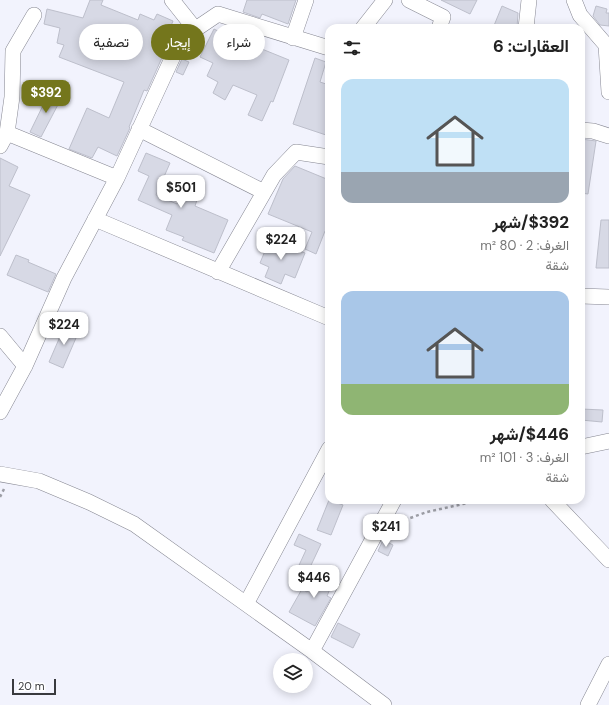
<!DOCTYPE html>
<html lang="ar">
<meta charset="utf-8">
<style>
:root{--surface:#fff;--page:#f2f2f2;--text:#222;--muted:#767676;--accent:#74761c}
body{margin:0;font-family:"DM Sans",Vazirmatn,sans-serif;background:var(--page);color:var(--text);direction:rtl;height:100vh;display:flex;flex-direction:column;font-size:15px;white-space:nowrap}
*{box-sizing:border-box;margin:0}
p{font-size:13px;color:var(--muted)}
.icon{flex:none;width:22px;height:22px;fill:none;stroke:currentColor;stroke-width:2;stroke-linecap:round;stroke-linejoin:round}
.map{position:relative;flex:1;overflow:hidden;direction:ltr}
.sheet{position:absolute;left:325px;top:24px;width:260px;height:480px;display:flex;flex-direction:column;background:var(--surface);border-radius:12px;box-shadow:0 2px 10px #0003;direction:rtl}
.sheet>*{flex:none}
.banner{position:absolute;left:12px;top:24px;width:253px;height:36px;direction:rtl;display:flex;gap:8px}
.controls{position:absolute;left:273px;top:653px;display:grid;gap:8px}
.controls a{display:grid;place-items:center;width:40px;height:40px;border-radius:50%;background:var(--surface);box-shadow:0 2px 10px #0003;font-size:20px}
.scale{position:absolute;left:12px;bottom:10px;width:44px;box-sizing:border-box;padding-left:4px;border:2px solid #393a3e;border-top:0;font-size:11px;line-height:14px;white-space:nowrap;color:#393a3e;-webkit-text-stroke:3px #fff;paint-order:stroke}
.price{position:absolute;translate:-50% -34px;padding:0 9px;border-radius:8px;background:#fff;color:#222;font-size:13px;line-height:26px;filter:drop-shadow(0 1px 2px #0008)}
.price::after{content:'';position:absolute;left:50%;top:24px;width:12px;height:9px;margin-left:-6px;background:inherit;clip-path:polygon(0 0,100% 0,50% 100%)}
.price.active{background:var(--accent);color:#fff}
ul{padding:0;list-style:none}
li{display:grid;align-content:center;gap:8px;height:212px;padding:0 16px}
li span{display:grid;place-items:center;height:124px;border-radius:12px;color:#555}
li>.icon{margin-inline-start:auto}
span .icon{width:72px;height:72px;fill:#fffc;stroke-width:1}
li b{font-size:17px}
h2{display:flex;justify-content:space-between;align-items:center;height:48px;padding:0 16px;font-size:17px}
.chip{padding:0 14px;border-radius:18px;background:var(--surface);box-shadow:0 2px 10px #0003;font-size:14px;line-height:36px}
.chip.active{background:var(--accent);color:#fff}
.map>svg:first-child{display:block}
.building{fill:#d7d9e5;stroke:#bdbfcb}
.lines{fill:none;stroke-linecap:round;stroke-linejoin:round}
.minor-casing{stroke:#868792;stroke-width:16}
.path{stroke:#9d9ea6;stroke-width:2.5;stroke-dasharray:3 3;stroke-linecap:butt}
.minor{stroke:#fff;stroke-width:15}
</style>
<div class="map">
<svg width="609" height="705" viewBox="0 0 609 705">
<rect width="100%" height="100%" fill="#f2f3fd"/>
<path class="building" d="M 90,0 L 103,0 L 101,5 L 138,20 L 140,14 L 154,20 L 157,14 L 173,21 L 161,50 L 165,51 L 147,91 L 144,90 L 129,127 L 130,128 L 117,156 L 98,147 L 92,158 L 69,149 L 87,108 L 109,118 L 124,82 L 59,57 L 64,45 L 57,43 L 60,28 L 44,24 L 47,9 L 83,18 Z
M 247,0 L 296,0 L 288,24 L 262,14 L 260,18 L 243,12 Z
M 441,0 L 477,0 L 470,14 Z
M 502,6 L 518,13 L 517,28 L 493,28 Z
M 596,6 L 607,9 L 606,13 L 609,13 L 609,26 L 600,25 L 593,16 Z
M 214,29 L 250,47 L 252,45 L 289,60 L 273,102 L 271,101 L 262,121 L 248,115 L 257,95 L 233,85 L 225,100 L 213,93 L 218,82 L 207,76 L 213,63 L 200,57 Z
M 315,58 L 326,62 L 320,82 L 329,85 L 329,125 L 326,135 L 293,124 Z
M 182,59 L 189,62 L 183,75 L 176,72 Z
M 50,91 L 62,97 L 41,137 L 30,132 Z
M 581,139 L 596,141 L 588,194 L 581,193 Z
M 146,153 L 170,163 L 156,195 L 177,204 L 182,191 L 198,197 L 195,206 L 228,220 L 214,253 L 182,240 L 184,237 L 166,230 L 172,215 L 138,200 L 149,176 L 138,171 Z
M 0,158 L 18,167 L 9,186 L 30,195 L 0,256 Z
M 295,166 L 329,180 L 329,232 L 325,231 L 316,254 L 305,249 L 312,232 L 268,214 L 283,179 Z
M 601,220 L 609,220 L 609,268 L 596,268 Z
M 270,239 L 305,253 L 295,278 L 285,274 L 281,284 L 265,277 L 269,267 L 260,263 Z
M 16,255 L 29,260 L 28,262 L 56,274 L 48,292 L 7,275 Z
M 65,325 L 79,331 L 63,368 L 49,362 Z
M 581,409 L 603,410 L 602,422 L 581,420 Z
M 329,500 L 343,505 L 331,535 L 317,530 Z
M 299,534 L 321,544 L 305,578 L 295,574 L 306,550 L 294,545 Z
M 383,540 L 393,545 L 388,556 L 378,551 Z
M 320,570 L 335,577 L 327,596 L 331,598 L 315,626 L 289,612 L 302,589 L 307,592 Z
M 338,623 L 360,634 L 353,648 L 331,637 Z"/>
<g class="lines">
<defs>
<path id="minor" d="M 172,0 L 195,29
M 409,0 L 443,17 L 439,28
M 574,0 L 580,15 L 606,45 L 609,92
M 363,28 L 385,0
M 526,28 L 529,0
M 293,38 L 306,0
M 139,129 L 264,192
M 581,130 L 593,131 L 609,136
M 7,133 L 12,97 L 13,51 L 34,15
M 0,146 L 7,133 L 117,178
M 95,219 L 329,318
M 218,272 L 274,175 L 296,152 L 329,157
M 581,296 L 609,297
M 0,336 L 25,366
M 0,412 L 25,366 L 64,278 L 117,178 L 181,39 L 218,14 L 329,48
M 581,447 L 609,441
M 0,474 L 39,481 L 89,502 L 134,524 L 312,651 L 384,705
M 552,500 L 609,560
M 246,604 L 329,449
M 312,651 L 394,500
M 588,705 L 609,664"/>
</defs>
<use href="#minor" class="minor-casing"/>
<path class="path" d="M 0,497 L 4,489
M 399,522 L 427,512 L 481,500"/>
<use href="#minor" class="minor"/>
</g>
</svg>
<div class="controls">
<a><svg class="icon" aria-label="layers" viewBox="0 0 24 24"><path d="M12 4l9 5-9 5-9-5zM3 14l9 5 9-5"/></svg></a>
</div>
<div class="scale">20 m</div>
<b class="price active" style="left:46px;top:114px">$392</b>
<b class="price" style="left:181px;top:209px">$501</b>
<b class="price" style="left:281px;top:261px">$224</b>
<b class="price" style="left:64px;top:346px">$224</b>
<b class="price" style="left:386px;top:548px">$241</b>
<b class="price" style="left:314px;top:599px">$446</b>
<div class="banner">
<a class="chip">شراء</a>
<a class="chip active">إيجار</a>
<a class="chip">تصفية</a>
</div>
<section class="sheet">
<h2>العقارات: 6<svg class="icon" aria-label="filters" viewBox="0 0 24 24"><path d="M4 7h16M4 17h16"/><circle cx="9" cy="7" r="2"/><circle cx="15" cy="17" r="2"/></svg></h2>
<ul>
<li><span style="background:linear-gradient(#bfe0f5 75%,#9aa5b1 0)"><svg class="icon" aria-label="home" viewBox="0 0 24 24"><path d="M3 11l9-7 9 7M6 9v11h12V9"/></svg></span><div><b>$392/شهر</b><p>الغرف: 2 · 80 m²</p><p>شقة</p></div></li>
<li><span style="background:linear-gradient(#a9c7e8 75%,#8fb573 0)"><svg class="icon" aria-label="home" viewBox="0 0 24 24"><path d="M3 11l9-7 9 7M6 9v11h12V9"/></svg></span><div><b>$446/شهر</b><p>الغرف: 3 · 101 m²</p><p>شقة</p></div></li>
</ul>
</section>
</div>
